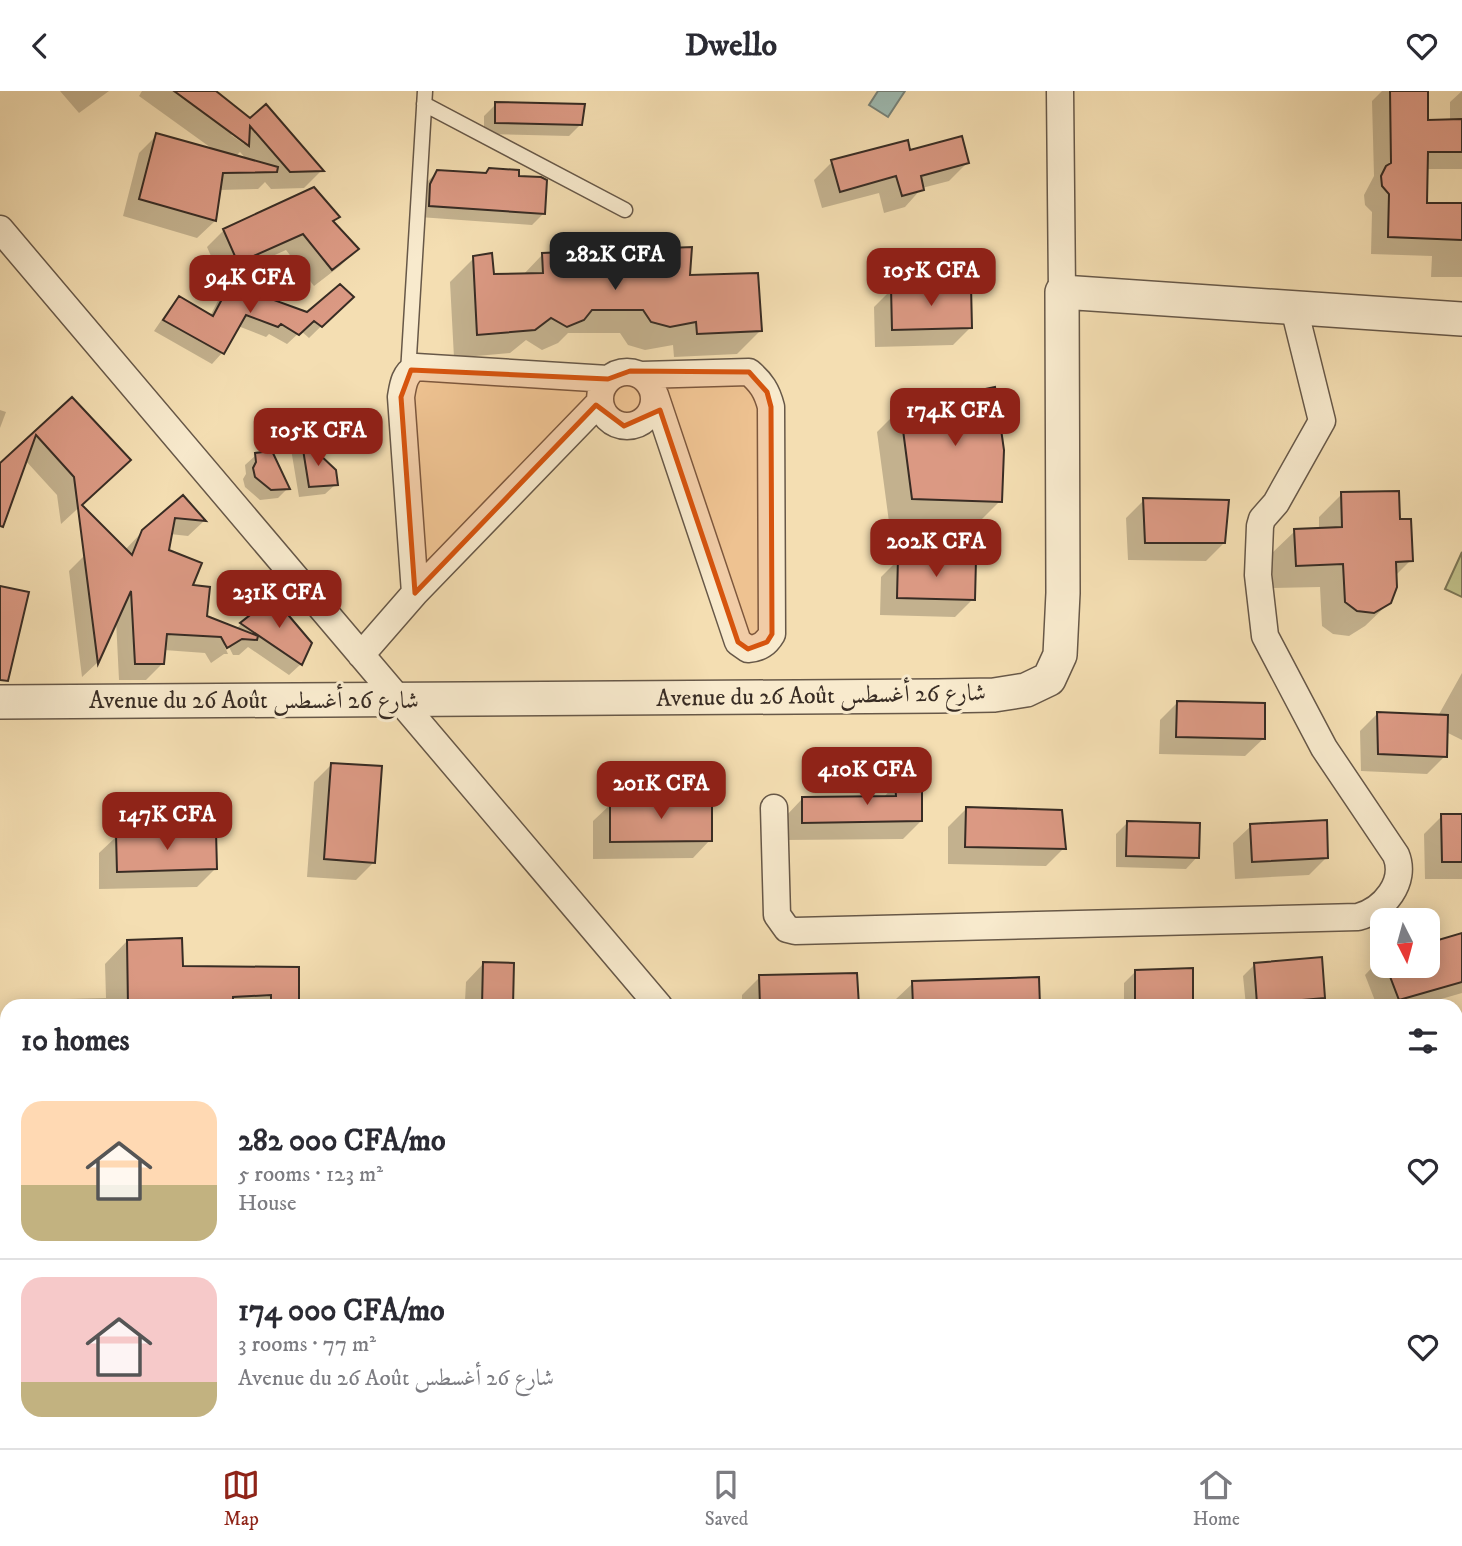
<!DOCTYPE html>
<meta charset="utf-8">
<style>
:root{--surface:#fff;--page:#f7f7f7;--text:#2b2b33;--muted:#7c7c81;--line:#e1e1e2;--accent:#8f2418}
body{margin:0;font-family:"IM FELL DW Pica",Amiri,serif;background:var(--page);color:var(--text);height:100vh;display:flex;flex-direction:column;font-size:26px;white-space:nowrap}
*{box-sizing:border-box;margin:0}
p{font-size:23px;color:var(--muted)}
.icon{flex:none;width:38px;height:38px;fill:none;stroke:currentColor;stroke-width:2;stroke-linecap:round;stroke-linejoin:round}
.map{position:relative;flex:1;overflow:hidden}
.drawer{position:absolute;left:0px;top:908px;width:1463px;height:450px;display:flex;flex-direction:column;background:var(--surface);border-radius:21px 21px 0 0;box-shadow:0 4px 18px #0003}
.drawer>*{flex:none}
.needle{width:46px;rotate:174deg}
.fabs{position:absolute;left:1370px;top:817px;display:grid;gap:14px}
.fabs a{display:grid;place-items:center;width:70px;height:70px;border-radius:14px;background:var(--surface);box-shadow:0 4px 18px #0003;font-size:35px}
.price{position:absolute;translate:-50% -60px;padding:0 16px;border-radius:14px;background:var(--accent);color:#fff;font-size:23px;line-height:46px;filter:drop-shadow(0 2px 4px #0008)}
.price::after{content:'';position:absolute;left:50%;top:42px;width:21px;height:16px;margin-left:-10px;background:inherit;clip-path:polygon(0 0,100% 0,50% 100%)}
.price.current{background:#222;color:#fff}
ul{padding:0;list-style:none}
li{display:flex;align-items:center;gap:21px;height:175px;padding:0 21px}
li+li{border-top:2px solid var(--line)}
li span{display:grid;place-items:center;flex:none;width:196px;height:140px;border-radius:21px;color:#555}
li>.icon{margin-inline-start:auto}
span .icon{width:84px;height:84px;fill:#fffc;stroke-width:1}
li b{font-size:30px}
h2{display:flex;justify-content:space-between;align-items:center;height:84px;padding:0 21px;font-size:30px}
header{display:flex;justify-content:space-between;align-items:center;height:91px;padding:0 21px;background:var(--surface);font-size:32px;font-weight:700}
.dock{display:flex;justify-content:space-around;align-items:center;height:98px;border-top:2px solid var(--line);background:var(--surface);font-size:19px;color:var(--muted)}
.dock a{display:grid;justify-items:center;gap:4px}
.dock .current{color:var(--accent)}
.map>svg:first-child{display:block}
.green{fill:#c0c089;stroke:#7c7656;stroke-width:2}
.water{fill:#9dbbb3;stroke:#75827a;stroke-width:2}
.shadow{fill:#0003;fill-rule:evenodd}
.building{fill:#db9983;stroke:#382c24;stroke-width:2}
.lines{fill:none;stroke-linecap:round;stroke-linejoin:round}
.service-casing{stroke:#675848;stroke-width:17}
.minor-casing{stroke:#675848;stroke-width:29}
.tertiary-casing{stroke:#675848;stroke-width:36}
.service{stroke:#f8eacd;stroke-width:14}
.minor{stroke:#f8eacd;stroke-width:26}
.tertiary{stroke:#f8eacd;stroke-width:33}
.marked{fill:#d6540e;fill-opacity:0.2;stroke:#d6540e;stroke-width:5;stroke-linejoin:round}
.labels{text-anchor:middle;dominant-baseline:central;stroke-width:6;stroke-linejoin:round;paint-order:stroke}
.street-label{font-size:24px;fill:#382c24;stroke:#f8eacd}
</style>
<header><svg class="icon" aria-label="back" viewBox="0 0 24 24"><path d="M15 5l-7 7 7 7"/></svg>Dwello<svg class="icon" aria-label="heart" viewBox="0 0 24 24"><path d="M12 20l-8-8c-3-5 5-10 8-4 3-6 11-1 8 4z"/></svg></header>
<div class="map">
<svg width="1462" height="1357" viewBox="0 0 1462 1357">
<rect width="100%" height="100%" fill="#f4deb2"/>
<filter id="stains"><feTurbulence type="fractalNoise" baseFrequency=".00286" numOctaves="4"/><feColorMatrix values="0 0 0 0 .2 0 0 0 0 .09 0 0 0 0 .02 0 0 0 .5 -.17"/></filter>
<radialGradient id="worn" r=".72"><stop offset=".6" stop-color="#630" stop-opacity="0"/><stop offset="1" stop-color="#630" stop-opacity=".3"/></radialGradient>
<path class="green" d="M 1462,461 L 1462,506 L 1445,498 Z"/>
<path class="water" d="M 878,0 L 905,0 L 888,26 L 869,14 Z"/>
<path class="shadow" d="M 60,0 L 109,0 L 79,22 Z
M 142,0 L 217,0 L 216,2 L 321,80 L 304,97 L 271,98 L 265,91 L 258,98 L 219,99 L 215,130 L 197,147 L 123,125 L 139,62 L 157,44 L 214,59 L 139,5 ZM 234,41 L 246,50 L 244,53 L 231,44 ZM 240,61 L 247,69 L 235,66 Z
M 1382,0 L 1426,0 L 1427,31 L 1450,30 L 1450,11 L 1462,0 L 1462,78 L 1426,78 L 1426,114 L 1462,114 L 1462,186 L 1431,186 L 1432,165 L 1371,163 L 1372,121 L 1365,114 L 1364,104 L 1374,85 L 1372,10 Z
M 496,13 L 581,33 L 569,45 L 484,43 L 484,25 Z
M 909,61 L 967,72 L 949,90 L 922,97 L 905,116 L 884,122 L 879,102 L 822,117 L 814,89 L 832,71 Z
M 437,81 L 517,87 L 544,122 L 532,134 L 419,126 L 425,93 Z
M 338,126 L 332,132 L 357,158 L 340,175 L 314,195 L 286,159 L 221,188 L 207,156 L 224,139 Z
M 542,164 L 688,186 L 760,240 L 737,263 L 674,266 L 673,254 L 645,259 L 628,254 L 620,242 L 568,242 L 558,252 L 542,259 L 526,249 L 510,262 L 454,267 L 450,191 L 474,167 L 492,185 L 522,185 Z
M 230,195 L 305,226 L 351,206 L 309,247 L 301,240 L 287,253 L 269,243 L 266,246 L 238,235 L 222,262 L 212,273 L 154,240 L 169,218 L 179,207 L 210,225 L 220,206 Z
M 892,198 L 971,236 L 953,254 L 875,256 L 874,216 Z
M 72,308 L 111,387 L 61,433 L 57,404 L 25,369 L 0,423 L 0,374 Z
M 901,317 L 1000,410 L 976,434 L 889,431 L 877,341 Z
M 0,319 L 6,321 L 0,337 Z
M 301,348 L 334,380 L 336,393 L 325,403 L 299,406 L 291,358 Z
M 256,364 L 288,397 L 278,407 L 260,409 L 245,396 L 243,388 L 246,383 L 245,374 Z
M 1342,403 L 1411,469 L 1395,485 L 1390,511 L 1365,535 L 1349,545 L 1333,543 L 1322,535 L 1320,496 L 1273,497 L 1271,463 L 1295,440 L 1319,439 L 1319,426 Z
M 183,406 L 204,430 L 188,445 L 170,443 L 167,460 L 191,495 L 206,526 L 236,538 L 241,533 L 301,573 L 289,584 L 248,556 L 239,564 L 233,564 L 228,554 L 224,554 L 228,563 L 224,563 L 211,572 L 205,562 L 164,559 L 163,572 L 146,589 L 119,589 L 116,529 L 97,572 L 82,586 L 69,480 L 85,464 L 125,459 L 143,440 Z
M 1144,409 L 1224,452 L 1206,470 L 1128,469 L 1126,427 Z
M 899,468 L 973,508 L 955,526 L 880,524 L 881,486 Z
M 1462,582 L 1462,649 L 1446,641 L 1445,665 L 1427,683 L 1361,680 L 1360,640 L 1378,622 L 1438,625 Z
M 1178,611 L 1263,648 L 1245,665 L 1159,663 L 1160,629 Z
M 332,673 L 374,771 L 356,789 L 307,786 L 314,691 Z
M 896,693 L 921,730 L 903,748 L 785,749 L 785,726 L 802,708 L 883,707 Z
M 611,713 L 710,749 L 693,767 L 593,768 L 593,730 Z
M 966,718 L 1064,757 L 1046,775 L 948,773 L 948,736 Z
M 1462,724 L 1462,788 L 1425,788 L 1424,743 L 1442,725 Z
M 1128,731 L 1197,766 L 1186,778 L 1116,776 L 1116,743 Z
M 1251,735 L 1327,766 L 1309,784 L 1235,788 L 1233,752 Z
M 117,745 L 215,778 L 197,796 L 99,798 L 99,762 Z
M 1462,844 L 1462,902 L 1417,915 L 1377,915 L 1365,884 L 1382,866 L 1382,875 L 1428,875 L 1428,853 Z
M 127,850 L 181,876 L 297,878 L 297,915 L 25,915 L 31,909 L 106,907 L 105,873 Z
M 483,873 L 512,874 L 511,915 L 409,915 L 414,910 L 465,910 L 466,891 Z
M 1255,873 L 1323,906 L 1314,915 L 1246,915 L 1243,885 Z
M 1136,880 L 1192,910 L 1186,915 L 1124,915 L 1124,892 Z
M 856,883 L 857,915 L 742,915 L 742,904 L 760,886 Z
M 1037,888 L 1038,915 L 895,915 L 895,909 L 913,892 Z
M 7,937 L 7,993 L 0,993 L 0,938 Z
M 7,1195 L 7,1330 L 0,1330 L 0,1205 L 6,1205 Z
M 158,1351 L 284,1351 L 284,1357 L 158,1357 Z
M 302,1351 L 586,1351 L 586,1357 L 302,1357 Z
M 652,1351 L 712,1351 L 712,1357 L 652,1357 Z
M 942,1351 L 992,1351 L 987,1357 L 937,1357 Z"/>
<path class="building" d="M 174,0 L 216,0 L 250,27 L 266,13 L 324,80 L 290,81 L 250,35 L 249,55 Z
M 1390,0 L 1428,0 L 1428,29 L 1462,28 L 1462,61 L 1428,61 L 1427,112 L 1462,112 L 1462,149 L 1388,146 L 1389,103 L 1382,95 L 1381,85 L 1386,75 L 1391,72 Z
M 495,11 L 585,13 L 582,34 L 495,32 Z
M 156,42 L 278,76 L 277,81 L 223,82 L 216,130 L 139,108 Z
M 962,45 L 969,72 L 921,85 L 924,99 L 902,105 L 896,85 L 840,101 L 831,69 L 908,49 L 910,59 Z
M 489,77 L 519,79 L 519,85 L 541,86 L 547,89 L 545,123 L 429,115 L 430,93 L 437,79 L 486,82 Z
M 314,96 L 340,126 L 333,130 L 359,158 L 332,179 L 303,143 L 238,172 L 223,138 Z
M 692,156 L 690,184 L 758,182 L 762,240 L 697,243 L 696,231 L 670,236 L 651,231 L 643,219 L 592,219 L 584,229 L 567,236 L 551,227 L 535,239 L 477,244 L 473,165 L 492,162 L 494,183 L 543,182 L 542,162 Z
M 230,193 L 307,221 L 340,193 L 354,206 L 322,236 L 314,230 L 299,244 L 281,233 L 278,236 L 246,224 L 224,263 L 163,229 L 179,205 L 213,225 Z
M 971,194 L 972,237 L 892,239 L 891,196 Z
M 995,296 L 1004,359 L 1002,411 L 912,408 L 900,316 Z
M 72,306 L 131,369 L 82,414 L 132,464 L 142,439 L 183,404 L 206,430 L 175,427 L 169,459 L 202,472 L 193,494 L 210,496 L 207,525 L 258,545 L 257,549 L 242,548 L 227,557 L 221,546 L 167,543 L 164,573 L 135,573 L 131,500 L 98,573 L 74,386 L 36,344 L 3,436 L 0,435 L 0,372 Z
M 301,346 L 336,379 L 338,394 L 309,396 Z
M 272,360 L 290,398 L 271,399 L 255,386 L 253,377 L 256,371 L 255,362 Z
M 1399,400 L 1400,428 L 1411,428 L 1413,470 L 1396,471 L 1397,496 L 1391,512 L 1374,522 L 1357,520 L 1345,511 L 1343,473 L 1296,475 L 1294,438 L 1342,436 L 1341,401 Z
M 1143,407 L 1229,409 L 1225,452 L 1145,452 Z
M 898,466 L 976,468 L 975,509 L 897,507 Z
M 0,495 L 29,501 L 8,590 L 0,589 Z
M 273,506 L 312,552 L 302,574 L 240,532 Z
M 1177,610 L 1265,612 L 1265,648 L 1176,646 Z
M 1377,621 L 1448,624 L 1447,666 L 1378,663 Z
M 331,672 L 382,675 L 375,772 L 324,768 Z
M 922,691 L 922,730 L 802,732 L 802,706 L 896,705 L 895,692 Z
M 712,709 L 712,750 L 610,751 L 610,711 Z
M 966,716 L 1062,719 L 1066,758 L 965,756 Z
M 1441,723 L 1462,723 L 1462,771 L 1442,771 Z
M 1327,729 L 1328,767 L 1252,771 L 1250,733 Z
M 1127,730 L 1200,732 L 1199,767 L 1126,765 Z
M 216,740 L 217,778 L 117,781 L 116,743 Z
M 1462,842 L 1462,891 L 1399,909 L 1386,875 L 1428,875 L 1428,852 Z
M 182,847 L 183,875 L 299,876 L 299,915 L 271,915 L 271,904 L 233,906 L 233,915 L 128,915 L 127,849 Z
M 1322,866 L 1325,907 L 1257,913 L 1254,872 Z
M 483,871 L 514,872 L 513,915 L 482,915 Z
M 1193,877 L 1193,910 L 1135,911 L 1135,879 Z
M 857,882 L 859,915 L 760,915 L 759,884 Z
M 1039,886 L 1040,915 L 913,915 L 912,890 Z"/>
<g class="lines">
<defs>
<path id="service" d="M 424,13 L 625,119
M 408,282 L 425,0
M 1456,1086 L 1462,1086
M 1179,1351 L 1189,1357
M 876,1357 L 881,1351
M 1052,1357 L 1057,1351"/>
<path id="minor" d="M 1060,0 L 1062,201
M 0,138 L 659,915
M600 308a27 27 0 1 1 54 0a27 27 0 1 1-54 0Z
M 642,284 L 749,281 C 761,291 767,300 771,316 L 772,543 C 766,553 760,557 748,558 L 738,551 L 655,304
M 415,502 L 401,306 C 403,294 404,283 416,276 L 608,288
M 361,564 L 415,502 L 600,311
M 774,717 L 777,824 L 787,838 L 795,840 L 1358,826 C 1384,819 1407,791 1396,764 L 1324,657 L 1265,545 L 1258,484 L 1260,435 L 1262,428 L 1276,412 L 1322,330 L 1294,217
M 0,1058 L 7,1058"/>
<path id="tertiary" d="M 0,611 L 938,605 L 994,604 L 1026,599 L 1049,588 L 1060,564 L 1063,502 L 1062,201 L 1462,228"/>
</defs>
<use href="#service" class="service-casing"/>
<use href="#minor" class="minor-casing"/>
<use href="#tertiary" class="tertiary-casing"/>
<use href="#service" class="service"/>
<use href="#minor" class="minor"/>
<use href="#tertiary" class="tertiary"/>
</g>
<path class="marked" d="M 411,279 L 608,288 L 630,280 L 749,281 L 767,301 L 771,316 L 772,543 L 767,551 L 748,558 L 738,551 L 660,319 L 624,335 L 596,314 L 415,502 L 401,306 Z"/>
<g class="labels">
<g class="street-label">
<text transform="translate(821 605) rotate(-1)">Avenue du 26 Août شارع 26 أغسطس</text>
<text x="254" y="610">Avenue du 26 Août شارع 26 أغسطس</text>
</g>
</g>
<rect width="100%" height="100%" filter="url(#stains)"/>
<rect width="100%" height="100%" fill="url(#worn)"/>
</svg>
<div class="fabs">
<a><svg class="needle" viewBox="-14 -14 28 28"><path d="M0-13l5 13h-10z" fill="#e53935"/><path d="M0 13l5-13h-10z" fill="#7c7c81"/></svg></a>
</div>
<b class="price current" style="left:615px;top:201px">282K CFA</b>
<b class="price" style="left:931px;top:217px">105K CFA</b>
<b class="price" style="left:250px;top:224px">94K CFA</b>
<b class="price" style="left:955px;top:357px">174K CFA</b>
<b class="price" style="left:318px;top:377px">105K CFA</b>
<b class="price" style="left:936px;top:488px">202K CFA</b>
<b class="price" style="left:279px;top:539px">231K CFA</b>
<b class="price" style="left:867px;top:716px">410K CFA</b>
<b class="price" style="left:661px;top:730px">201K CFA</b>
<b class="price" style="left:167px;top:761px">147K CFA</b>
<section class="drawer">
<h2>10 homes<svg class="icon" aria-label="filters" viewBox="0 0 24 24"><path d="M4 7h16M4 17h16"/><circle cx="9" cy="7" r="2"/><circle cx="15" cy="17" r="2"/></svg></h2>
<ul>
<li><span style="background:linear-gradient(#ffd9b3 60%,#c2b280 0)"><svg class="icon" aria-label="home" viewBox="0 0 24 24"><path d="M3 11l9-7 9 7M6 9v11h12V9"/></svg></span><div><b>282 000 CFA/mo</b><p>5 rooms · 123 m²</p><p>House</p></div><svg class="icon" aria-label="heart" viewBox="0 0 24 24"><path d="M12 20l-8-8c-3-5 5-10 8-4 3-6 11-1 8 4z"/></svg></li>
<li><span style="background:linear-gradient(#f6c9c9 75%,#c2b280 0)"><svg class="icon" aria-label="home" viewBox="0 0 24 24"><path d="M3 11l9-7 9 7M6 9v11h12V9"/></svg></span><div><b>174 000 CFA/mo</b><p>3 rooms · 77 m²</p><p>Avenue du 26 Août شارع 26 أغسطس</p></div><svg class="icon" aria-label="heart" viewBox="0 0 24 24"><path d="M12 20l-8-8c-3-5 5-10 8-4 3-6 11-1 8 4z"/></svg></li>
</ul>
</section>
</div>
<nav class="dock">
<a class="current"><svg class="icon" aria-label="map" viewBox="0 0 24 24"><path d="M3 6l6-2 6 2 6-2v14l-6 2-6-2-6 2zM9 4v14M15 6v14"/></svg>Map</a>
<a><svg class="icon" aria-label="saved" viewBox="0 0 24 24"><path d="M7 4h10v16l-5-4-5 4z"/></svg>Saved</a>
<a><svg class="icon" aria-label="home" viewBox="0 0 24 24"><path d="M3 11l9-7 9 7M6 9v11h12V9"/></svg>Home</a>
</nav>
